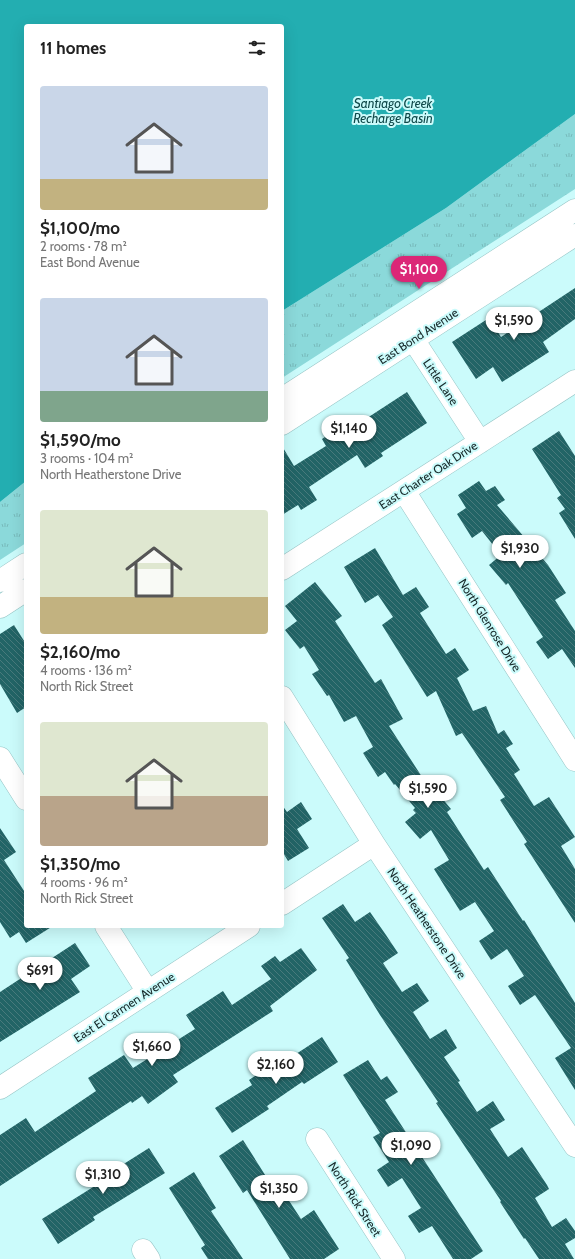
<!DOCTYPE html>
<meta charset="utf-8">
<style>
:root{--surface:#fff;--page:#f2f2f2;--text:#222;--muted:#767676;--accent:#db2777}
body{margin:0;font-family:Cabin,sans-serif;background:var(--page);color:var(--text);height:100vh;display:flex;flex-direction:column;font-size:15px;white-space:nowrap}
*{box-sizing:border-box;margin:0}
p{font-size:13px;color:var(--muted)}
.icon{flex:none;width:22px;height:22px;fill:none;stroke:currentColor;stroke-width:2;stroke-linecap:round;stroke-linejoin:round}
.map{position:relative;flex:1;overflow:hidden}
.drawer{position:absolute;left:24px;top:24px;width:260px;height:904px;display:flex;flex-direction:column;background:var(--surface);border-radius:4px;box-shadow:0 4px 16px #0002}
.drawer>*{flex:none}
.price{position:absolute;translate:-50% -34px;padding:0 9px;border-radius:14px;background:#fff;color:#222;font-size:13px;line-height:26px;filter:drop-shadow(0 1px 2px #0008)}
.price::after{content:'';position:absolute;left:50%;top:24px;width:12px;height:9px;margin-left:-6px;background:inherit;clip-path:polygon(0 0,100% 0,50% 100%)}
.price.current{background:var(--accent);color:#fff}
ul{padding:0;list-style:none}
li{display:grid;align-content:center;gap:8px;height:212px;padding:0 16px}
li span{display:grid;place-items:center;height:124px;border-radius:4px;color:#555}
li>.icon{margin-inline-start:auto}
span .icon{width:72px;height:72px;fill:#fffc;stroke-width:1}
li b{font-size:17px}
h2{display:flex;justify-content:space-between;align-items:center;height:48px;padding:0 16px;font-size:17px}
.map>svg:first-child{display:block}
.grass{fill:url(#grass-tufts)}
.water{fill:#23aeb1}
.building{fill:url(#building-back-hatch)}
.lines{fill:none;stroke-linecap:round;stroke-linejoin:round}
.minor-casing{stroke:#97c5c6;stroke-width:23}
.minor{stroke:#fff;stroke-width:22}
.labels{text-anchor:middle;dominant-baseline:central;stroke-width:4;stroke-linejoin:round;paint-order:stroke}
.street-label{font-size:12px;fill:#162829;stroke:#cbfbfb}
.water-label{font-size:13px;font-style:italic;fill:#0f4849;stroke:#cbfbfb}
</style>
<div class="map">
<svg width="575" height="1259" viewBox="0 0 575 1259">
<defs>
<pattern id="grass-tufts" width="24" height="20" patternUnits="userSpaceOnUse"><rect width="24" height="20" fill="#8bd9da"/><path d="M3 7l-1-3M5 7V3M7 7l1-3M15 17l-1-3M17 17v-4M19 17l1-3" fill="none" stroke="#77babb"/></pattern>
<pattern id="building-back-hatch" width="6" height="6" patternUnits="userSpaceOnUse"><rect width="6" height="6" fill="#226466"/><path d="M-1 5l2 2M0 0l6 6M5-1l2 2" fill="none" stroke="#487a7c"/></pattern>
</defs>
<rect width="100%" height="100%" fill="#cbfbfb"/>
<path class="grass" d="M 575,114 L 575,189 L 282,378 L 282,311 L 446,208 Z
M 26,481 L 26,543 L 0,560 L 0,502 Z"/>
<path class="water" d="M 0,0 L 575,0 L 575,114 L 446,208 L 282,311 L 282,26 L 26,26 L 26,481 L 0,502 Z"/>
<path class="building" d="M 575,288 L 575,319 L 543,342 L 549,352 L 502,382 L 493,367 L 476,379 L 452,342 L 489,318 L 501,337 Z
M 407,392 L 427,423 L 381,453 L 383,456 L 365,468 L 357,455 L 309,487 L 317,500 L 301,510 L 298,505 L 282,515 L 282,446 L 294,466 L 326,446 L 322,439 L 357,416 L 361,422 Z
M 559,431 L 575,456 L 575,539 L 559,513 L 565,509 L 557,498 L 561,495 L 532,449 Z
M 479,481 L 486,491 L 495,486 L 505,500 L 497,505 L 548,565 L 566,593 L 555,600 L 575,631 L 575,668 L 562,649 L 548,659 L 536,642 L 543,637 L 508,583 L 506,585 L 489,565 L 501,555 L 482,531 L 472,538 L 457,514 L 466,508 L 458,495 Z
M 375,548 L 403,595 L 416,587 L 429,607 L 420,613 L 446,654 L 455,648 L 469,670 L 457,678 L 473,711 L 486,706 L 498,734 L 504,730 L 513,744 L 506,748 L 520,770 L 514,774 L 534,806 L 549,797 L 575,837 L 561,846 L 575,869 L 575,923 L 524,844 L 527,842 L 500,800 L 505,797 L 462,733 L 456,736 L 436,691 L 427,697 L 382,625 L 393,617 L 378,595 L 365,603 L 344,567 Z
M 315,582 L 342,616 L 335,621 L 375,683 L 381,679 L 403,719 L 389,726 L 424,780 L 425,778 L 451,809 L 447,812 L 484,870 L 488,867 L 523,921 L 524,920 L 575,1003 L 575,1090 L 555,1058 L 571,1048 L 535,995 L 520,1005 L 508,986 L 524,976 L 507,949 L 491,960 L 479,941 L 494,931 L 475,902 L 460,911 L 434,869 L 449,860 L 431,830 L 420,839 L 405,822 L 416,813 L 413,810 L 415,808 L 395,784 L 394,785 L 385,772 L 378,777 L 363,753 L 373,747 L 356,716 L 344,722 L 329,695 L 327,696 L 312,674 L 319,670 L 304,646 L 300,649 L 285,630 L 297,621 L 285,606 Z
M 14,625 L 26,644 L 26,707 L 17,713 L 0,684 L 0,634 Z
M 301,802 L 312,819 L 297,829 L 309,848 L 288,861 L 282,851 L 282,805 L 287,812 Z
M 0,828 L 16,852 L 4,860 L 26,894 L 26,926 L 53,926 L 26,943 L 19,932 L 10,938 L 0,922 Z
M 343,904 L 355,922 L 370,912 L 386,935 L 398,953 L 383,963 L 402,992 L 417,983 L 429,1001 L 413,1012 L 430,1039 L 446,1029 L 457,1048 L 444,1057 L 460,1081 L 458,1082 L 477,1112 L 493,1101 L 505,1120 L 490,1129 L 508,1157 L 522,1147 L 547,1185 L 549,1189 L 535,1198 L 552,1227 L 566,1218 L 575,1231 L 575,1238 L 565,1244 L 574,1259 L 539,1259 L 525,1238 L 524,1239 L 500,1202 L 501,1201 L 436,1103 L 438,1102 L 380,1015 L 346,960 L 349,958 L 322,918 Z
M 75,943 L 90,966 L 71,979 L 80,992 L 0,1042 L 0,992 Z
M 301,948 L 317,970 L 270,1006 L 273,1011 L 173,1075 L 178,1082 L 148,1104 L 142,1096 L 132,1103 L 131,1101 L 0,1186 L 0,1135 L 26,1118 L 35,1132 L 96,1091 L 88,1078 L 124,1055 L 133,1068 L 195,1029 L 186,1015 L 223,991 L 232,1005 L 271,979 L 261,966 L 275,956 L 280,962 Z
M 322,1037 L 338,1062 L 304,1084 L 302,1082 L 267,1106 L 269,1109 L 232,1133 L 215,1108 L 252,1085 L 249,1080 L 265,1069 L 267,1073 Z
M 368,1060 L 381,1080 L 387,1076 L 398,1092 L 385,1100 L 483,1251 L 471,1259 L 453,1259 L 432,1226 L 419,1233 L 408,1216 L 421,1208 L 402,1178 L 388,1187 L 377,1170 L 389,1162 L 373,1137 L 380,1133 L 343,1075 Z
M 243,1140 L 279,1197 L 284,1193 L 301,1219 L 314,1210 L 339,1249 L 324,1259 L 290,1259 L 247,1190 L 243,1193 L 219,1156 Z
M 149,1148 L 165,1173 L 93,1217 L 95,1220 L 58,1244 L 42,1219 L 98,1184 L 95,1178 L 109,1169 L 111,1172 Z
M 194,1172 L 216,1208 L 211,1211 L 243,1259 L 208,1259 L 201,1248 L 205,1245 L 169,1188 Z"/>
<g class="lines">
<defs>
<path id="minor" d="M 405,327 L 480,442
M 282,399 L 575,210
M 282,424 L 575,235
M 404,491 L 575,760
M 282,569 L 575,381
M 0,581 L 26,564
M 0,607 L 26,590
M 282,697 L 374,844 L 575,1146
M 0,758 L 26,799
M 282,904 L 374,844
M 106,926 L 148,992
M 0,1088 L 249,926
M 317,1139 L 394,1259
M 143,1250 L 149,1259"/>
</defs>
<use href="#minor" class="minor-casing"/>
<use href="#minor" class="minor"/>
</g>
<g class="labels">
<g class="street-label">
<text transform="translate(418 336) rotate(-33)">East Bond Avenue</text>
<text transform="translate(441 382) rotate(56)">Little Lane</text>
<text transform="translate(428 475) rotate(-33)">East Charter Oak Drive</text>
<text transform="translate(490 625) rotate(58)">North Glenrose Drive</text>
<text transform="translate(427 923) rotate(56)">North Heatherstone Drive</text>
<text transform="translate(124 1007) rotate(-33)">East El Carmen Avenue</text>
<text transform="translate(355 1199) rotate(57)">North Rick Street</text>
</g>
<g class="water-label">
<text x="393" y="103">Santiago Creek<tspan x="393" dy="15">Recharge Basin</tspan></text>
</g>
</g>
</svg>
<b class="price current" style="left:419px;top:290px">$1,100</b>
<b class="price" style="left:514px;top:341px">$1,590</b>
<b class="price" style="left:349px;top:449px">$1,140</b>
<b class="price" style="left:520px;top:569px">$1,930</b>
<b class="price" style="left:428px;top:809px">$1,590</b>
<b class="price" style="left:40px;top:991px">$691</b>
<b class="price" style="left:152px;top:1067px">$1,660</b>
<b class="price" style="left:276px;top:1085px">$2,160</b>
<b class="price" style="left:411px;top:1166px">$1,090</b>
<b class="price" style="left:103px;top:1195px">$1,310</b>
<b class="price" style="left:279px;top:1209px">$1,350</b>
<section class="drawer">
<h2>11 homes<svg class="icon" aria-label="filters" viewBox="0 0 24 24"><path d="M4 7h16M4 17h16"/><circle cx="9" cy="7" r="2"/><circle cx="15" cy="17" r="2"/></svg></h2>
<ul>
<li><span style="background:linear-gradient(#c9d6e8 75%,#c2b280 0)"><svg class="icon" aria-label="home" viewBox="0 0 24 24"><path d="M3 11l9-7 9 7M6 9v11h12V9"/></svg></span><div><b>$1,100/mo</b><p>2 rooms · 78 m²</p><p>East Bond Avenue</p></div></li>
<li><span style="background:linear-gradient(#c9d6e8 75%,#7fa58c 0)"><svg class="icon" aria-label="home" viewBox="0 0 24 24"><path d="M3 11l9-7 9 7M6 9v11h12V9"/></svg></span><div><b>$1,590/mo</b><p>3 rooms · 104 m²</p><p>North Heatherstone Drive</p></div></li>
<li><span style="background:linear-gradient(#dfe7d0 70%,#c2b280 0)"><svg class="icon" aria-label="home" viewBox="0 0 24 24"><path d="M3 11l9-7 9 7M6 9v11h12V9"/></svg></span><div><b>$2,160/mo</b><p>4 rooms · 136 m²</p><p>North Rick Street</p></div></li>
<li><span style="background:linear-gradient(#dfe7d0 60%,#b9a48a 0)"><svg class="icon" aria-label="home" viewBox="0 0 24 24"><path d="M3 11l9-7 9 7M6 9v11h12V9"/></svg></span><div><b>$1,350/mo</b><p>4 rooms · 96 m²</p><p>North Rick Street</p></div></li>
</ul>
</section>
</div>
